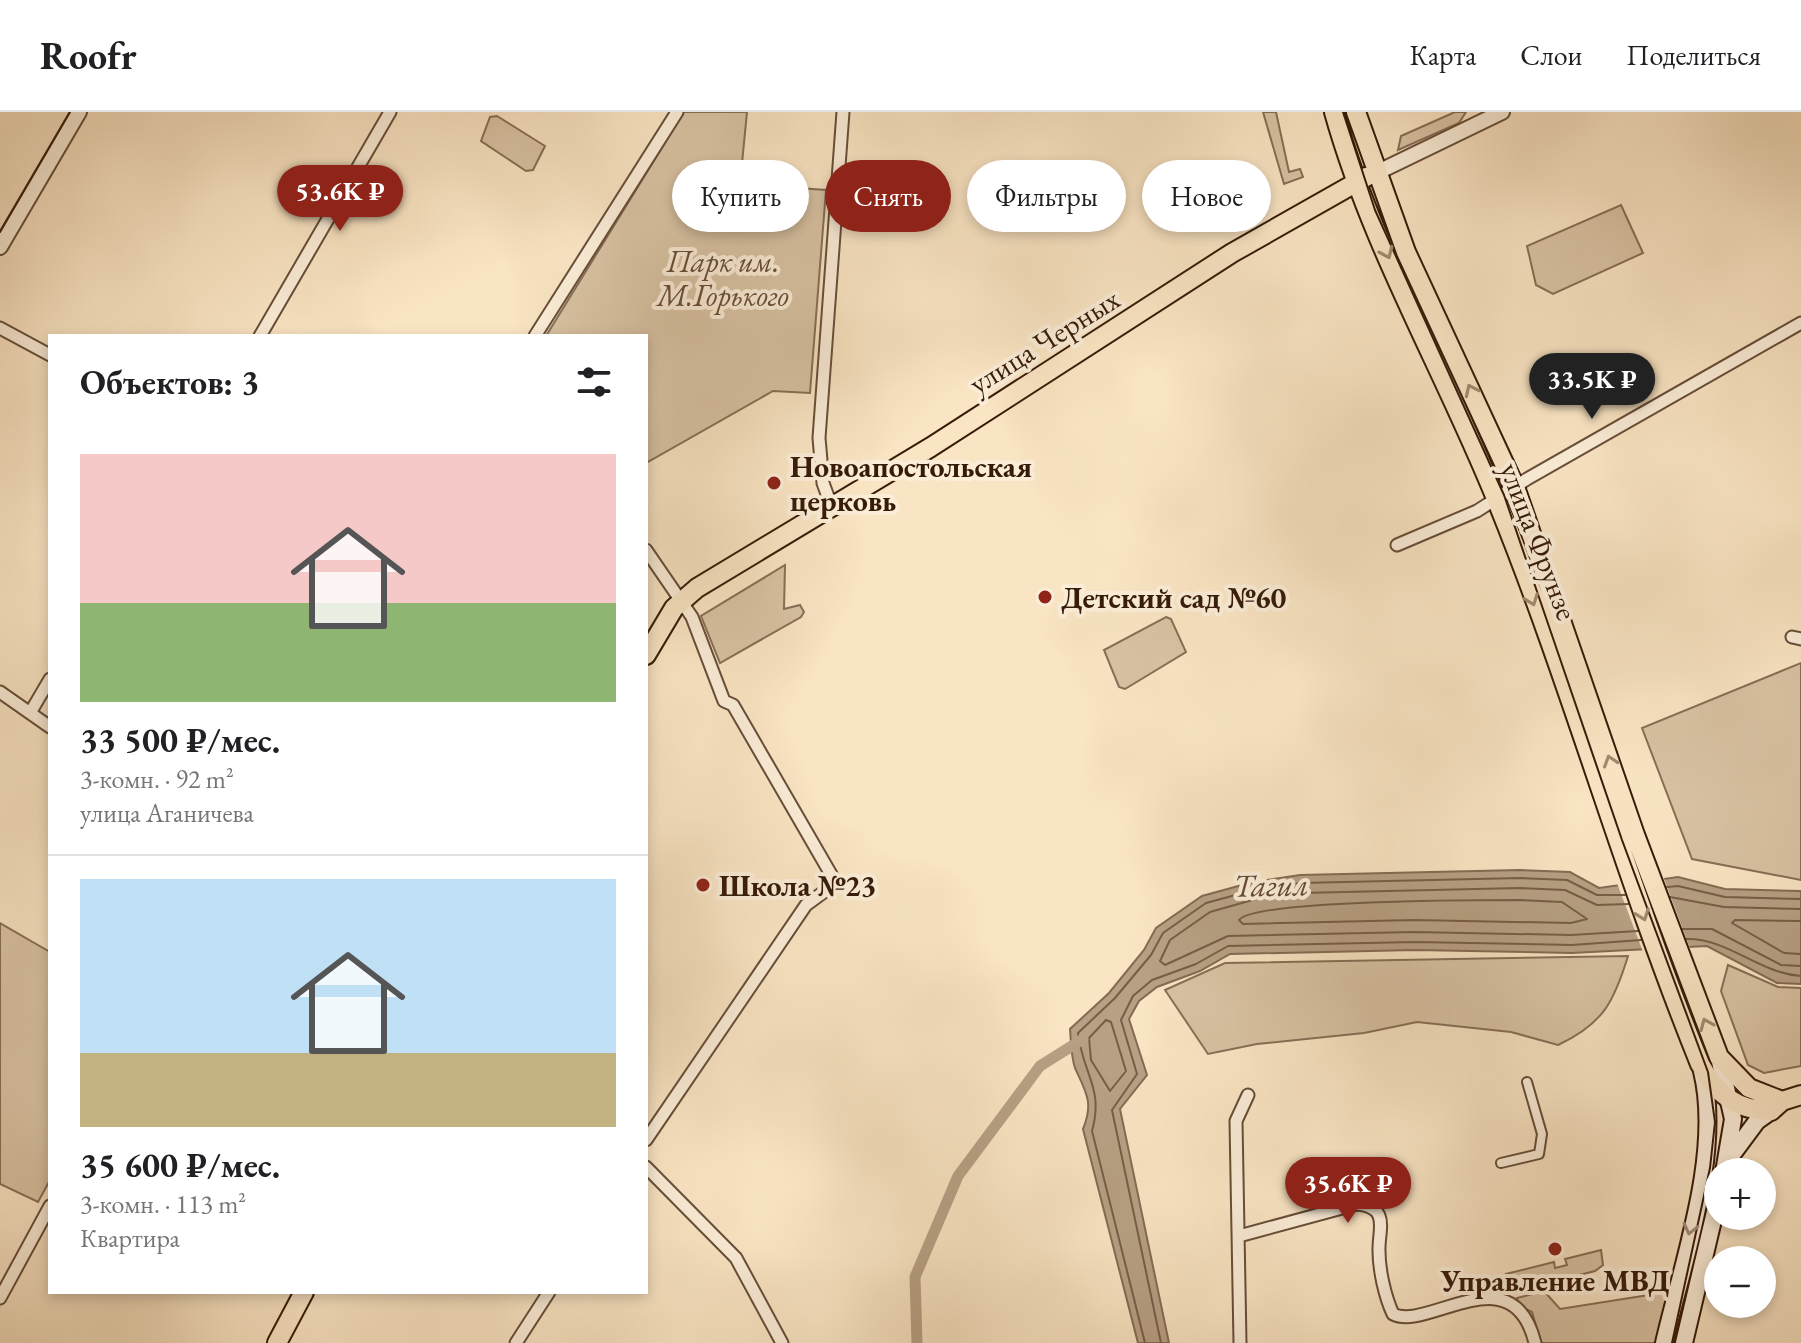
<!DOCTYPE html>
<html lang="ru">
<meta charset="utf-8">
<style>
:root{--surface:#fff;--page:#f2f2f2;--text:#202124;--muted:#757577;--line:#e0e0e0;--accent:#8f2418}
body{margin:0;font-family:"EB Garamond",serif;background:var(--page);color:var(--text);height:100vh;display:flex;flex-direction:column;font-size:30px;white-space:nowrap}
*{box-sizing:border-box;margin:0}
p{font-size:26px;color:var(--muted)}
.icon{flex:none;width:44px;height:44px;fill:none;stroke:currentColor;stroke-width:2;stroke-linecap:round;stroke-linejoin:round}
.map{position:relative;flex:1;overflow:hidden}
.panel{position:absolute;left:48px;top:222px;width:600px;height:960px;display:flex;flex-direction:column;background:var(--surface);border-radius:0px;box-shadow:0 4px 12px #0003}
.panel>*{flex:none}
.guide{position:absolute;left:672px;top:48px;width:760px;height:72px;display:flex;gap:16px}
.controls{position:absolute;left:1704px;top:1046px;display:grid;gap:16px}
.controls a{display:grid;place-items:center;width:72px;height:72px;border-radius:50%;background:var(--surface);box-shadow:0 4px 12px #0003;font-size:40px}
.price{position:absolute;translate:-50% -68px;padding:0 18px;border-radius:28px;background:var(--accent);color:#fff;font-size:26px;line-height:52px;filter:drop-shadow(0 2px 4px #0008)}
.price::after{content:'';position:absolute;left:50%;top:48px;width:24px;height:18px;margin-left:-12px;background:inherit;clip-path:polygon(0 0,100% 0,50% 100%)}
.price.selected{background:#222;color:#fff}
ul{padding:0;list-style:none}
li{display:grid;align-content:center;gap:16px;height:424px;padding:0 32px}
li+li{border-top:2px solid var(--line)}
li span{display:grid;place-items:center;height:248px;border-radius:0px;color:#555}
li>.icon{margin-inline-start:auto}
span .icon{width:144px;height:144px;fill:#fffc;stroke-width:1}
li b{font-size:34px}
h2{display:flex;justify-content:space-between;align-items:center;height:96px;padding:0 32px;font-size:34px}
.pill{padding:0 28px;border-radius:36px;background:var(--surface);box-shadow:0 4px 12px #0003;font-size:28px;line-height:72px}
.pill.selected{background:var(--accent);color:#fff}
header{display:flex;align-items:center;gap:48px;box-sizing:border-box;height:112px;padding:0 40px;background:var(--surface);border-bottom:2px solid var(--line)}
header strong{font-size:38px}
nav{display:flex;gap:44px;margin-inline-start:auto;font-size:28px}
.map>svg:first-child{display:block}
.green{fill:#d8c2a3;stroke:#876e56;stroke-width:2}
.water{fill:#b7a084;stroke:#836b53;stroke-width:2}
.pier{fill:#f9e4c3}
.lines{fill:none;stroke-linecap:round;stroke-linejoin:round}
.shore{stroke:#765e46;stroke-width:2}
.canal{stroke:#b7a084;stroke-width:11}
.pedestrian-casing{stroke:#674d38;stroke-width:12}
.minor-casing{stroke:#674d38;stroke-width:15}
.tertiary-casing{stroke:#674d38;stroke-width:18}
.secondary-casing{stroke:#361b09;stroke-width:20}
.primary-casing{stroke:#361b09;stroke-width:22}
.pedestrian{stroke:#fbedd8;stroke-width:8}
.minor{stroke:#fbedd8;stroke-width:11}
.tertiary{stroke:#fbedd8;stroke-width:14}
.secondary{stroke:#fbedd8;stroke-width:16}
.primary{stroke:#f9e4c3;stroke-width:18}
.tram{stroke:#361b09;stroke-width:2}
.oneway{stroke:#a18a6f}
.oneway2{stroke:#a28e7b}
.poi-dot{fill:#8f2418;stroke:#fbedd8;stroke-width:3}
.labels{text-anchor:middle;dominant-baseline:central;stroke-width:8;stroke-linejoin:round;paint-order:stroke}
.park-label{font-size:30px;font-style:italic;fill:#674d37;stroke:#fbedd8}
.street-label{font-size:30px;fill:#361b09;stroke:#fbedd8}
.poi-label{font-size:30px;font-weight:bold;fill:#361b09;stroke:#fbedd8;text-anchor:start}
.water-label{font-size:32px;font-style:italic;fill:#634a34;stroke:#fbedd8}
</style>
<header>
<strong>Roofr</strong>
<nav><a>Карта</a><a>Слои</a><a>Поделиться</a></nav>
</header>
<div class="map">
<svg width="1801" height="1231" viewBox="0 0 1801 1231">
<rect width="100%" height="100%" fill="#f9e4c3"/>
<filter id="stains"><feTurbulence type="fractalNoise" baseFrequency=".0025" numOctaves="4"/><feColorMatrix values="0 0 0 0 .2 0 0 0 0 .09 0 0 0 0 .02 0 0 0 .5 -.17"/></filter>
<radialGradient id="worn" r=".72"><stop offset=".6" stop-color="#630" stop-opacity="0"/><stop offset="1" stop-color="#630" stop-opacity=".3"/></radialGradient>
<path class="green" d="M 684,0 L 747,0 L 740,72 L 826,78 L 810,281 L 773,279 L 646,351 L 646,224 L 546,224 Z
M 1263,0 L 1276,0 L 1289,60 L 1300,57 L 1303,65 L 1284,72 Z
M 1455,0 L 1466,0 L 1459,11 L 1398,38 L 1401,24 Z
M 497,4 L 545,34 L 533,58 L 526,59 L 481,29 L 490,5 Z
M 1621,93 L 1643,141 L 1553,182 L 1536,173 L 1527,134 Z
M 785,453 L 784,497 L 800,493 L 804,500 L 801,505 L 720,551 L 701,504 Z
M 1166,505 L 1171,507 L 1186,540 L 1125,577 L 1119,575 L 1104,538 Z
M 1801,551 L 1801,768 L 1692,747 L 1642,616 Z
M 0,811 L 50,840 L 50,1068 L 38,1090 L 0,1072 Z
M 1628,844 C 1614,890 1603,912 1558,933 L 1511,920 L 1417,910 L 1364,921 L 1257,932 L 1208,942 L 1165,878 L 1225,851 Z
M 1728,853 L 1778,875 L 1801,876 L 1801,954 L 1764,961 L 1748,953 L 1721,879 Z
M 1601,1138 L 1603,1153 L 1595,1159 L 1516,1179 L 1506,1162 L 1554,1150 L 1555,1156 L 1567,1153 L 1565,1147 Z
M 1544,1179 L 1560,1197 L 1668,1180 L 1656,1231 L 1541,1231 L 1532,1200 L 1518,1193 L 1517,1186 Z"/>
<path class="water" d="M 1520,758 L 1570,760 L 1599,776 L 1678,765 L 1725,777 L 1801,779 L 1801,872 L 1777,871 L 1707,834 L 1572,841 L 1415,838 L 1230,842 L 1200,859 L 1157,875 L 1139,889 L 1129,907 L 1147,963 L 1120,997 L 1169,1231 L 1138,1231 L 1083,1017 C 1094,991 1086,980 1075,956 C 1071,945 1071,929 1070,917 L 1109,881 L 1144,838 L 1156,816 L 1202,784 L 1253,770 L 1300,763 Z"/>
<path class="pier" d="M 1663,764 L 1691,839 L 1643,840 L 1617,771 Z"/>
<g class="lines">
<path class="shore" d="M 1667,775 L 1678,774 L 1725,785 L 1801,787
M 1670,785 L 1724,795 L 1801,797
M 1520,788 L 1562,790 L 1587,807 L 1571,811 L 1415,808 L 1243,812 L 1239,808 C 1254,788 1481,788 1520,788 Z
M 1629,792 L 1597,793 L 1565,778 L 1520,776 L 1301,781 L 1256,787 L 1210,800 L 1170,828 L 1160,849 L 1165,853 L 1228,824 L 1415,820 L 1571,823 L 1638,819
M 1801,809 L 1735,808 L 1732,811 L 1784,841 L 1801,842
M 1682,817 L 1712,817 L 1781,853 L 1801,854
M 1686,827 C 1728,826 1758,861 1801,864
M 1106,908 L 1111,910 L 1126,959 L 1110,979 L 1091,948 L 1089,926 Z
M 1145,1231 L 1092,1019 C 1104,976 1083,963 1078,921 L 1115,886 L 1151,843 L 1163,821 L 1206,791 L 1254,778 L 1300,771 L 1520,766 L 1567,768 L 1597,783 L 1625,783
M 1161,1231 L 1112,998 L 1137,962 L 1121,908 L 1133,884 L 1152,868 L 1196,852 L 1228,834 L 1415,830 L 1572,833 L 1641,828"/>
<path class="canal" d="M 917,1231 L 915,1165 L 958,1064 L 1040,954 L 1083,927"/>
<defs>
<path id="pedestrian" d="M 1501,1051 L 1539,1042 L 1542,1022 L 1527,970"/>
<path id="minor" d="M 0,216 L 50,243
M 260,224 L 390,0
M 535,224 L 677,0
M 831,393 L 823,371 L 819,326 L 843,0
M 1397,433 L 1477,399 L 1527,367 L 1801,211
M 646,438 L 692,505 L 724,589 L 733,593 L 836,771 L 806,793 L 646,1028
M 1792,525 L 1801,527
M 0,580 L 50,615
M 30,601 L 50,567
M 646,1055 L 736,1146 L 782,1231
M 1239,1124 L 1357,1092 C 1391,1095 1378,1119 1379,1139 C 1379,1158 1385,1185 1393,1202 C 1427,1220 1513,1140 1535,1231
M 0,1186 L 50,1094
M 516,1231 L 549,1180
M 1240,1231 L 1236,1009 L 1248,983"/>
<path id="tertiary" d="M 1376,61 L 1502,0
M 0,135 L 79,0"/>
<path id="secondary" d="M 1719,945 L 1733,1007 L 1724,1060
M 1731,1044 L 1757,1009 L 1771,999
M 1664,1231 C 1683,1149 1722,1040 1702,959
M 1684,1231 L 1718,1087"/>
<path id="primary" d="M 1334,0 C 1372,136 1445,260 1497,389 C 1572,574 1625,767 1700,952 C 1716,982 1736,998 1771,999 L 1782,989 L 1801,983
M 1356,0 L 1406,140 L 1515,375 L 1635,723 L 1719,945 L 1749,976 L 1782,989
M 646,543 L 674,496 L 697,476 L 931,335 L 1232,141 L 1366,65
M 277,1231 L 304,1180"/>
</defs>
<use href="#pedestrian" class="pedestrian-casing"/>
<use href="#minor" class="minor-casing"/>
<use href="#tertiary" class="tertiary-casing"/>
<use href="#secondary" class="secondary-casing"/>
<use href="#primary" class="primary-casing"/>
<use href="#pedestrian" class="pedestrian"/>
<use href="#minor" class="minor"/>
<use href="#tertiary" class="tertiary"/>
<use href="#secondary" class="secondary"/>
<use href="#primary" class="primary"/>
<path class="tram" d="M 1343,0 L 1375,98 L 1504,383 L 1622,728 L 1708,960 L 1715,1010 L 1710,1056 L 1672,1231
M 0,120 L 70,0"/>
</g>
<defs><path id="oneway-chevron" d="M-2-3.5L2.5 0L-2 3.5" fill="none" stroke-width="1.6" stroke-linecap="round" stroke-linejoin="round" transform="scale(2)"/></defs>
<g class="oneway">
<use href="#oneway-chevron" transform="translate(1387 141) rotate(66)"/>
<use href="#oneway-chevron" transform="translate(1471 278) rotate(-115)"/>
<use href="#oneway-chevron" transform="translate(1532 488) rotate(70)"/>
<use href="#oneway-chevron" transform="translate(1610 649) rotate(-108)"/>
<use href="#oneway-chevron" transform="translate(1643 803) rotate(70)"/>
<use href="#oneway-chevron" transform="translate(1706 912) rotate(-113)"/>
</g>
<use class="oneway2" href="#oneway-chevron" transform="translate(1690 1117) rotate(103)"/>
<g class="poi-dot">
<circle cx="774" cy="371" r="8"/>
<circle cx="1045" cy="485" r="8"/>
<circle cx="703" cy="773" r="8"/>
<circle cx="1555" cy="1137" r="8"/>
</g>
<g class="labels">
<g class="park-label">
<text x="723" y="149">Парк им.<tspan x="723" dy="34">М.Горького</tspan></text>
</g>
<g class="street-label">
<text transform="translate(1044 229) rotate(-32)">улица Черных</text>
<text transform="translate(1539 429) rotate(69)">улица Фрунзе</text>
</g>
<g class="poi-label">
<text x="790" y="354">Новоапостольская<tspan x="790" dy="34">церковь</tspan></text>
<text x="1061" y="485">Детский сад №60</text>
<text x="719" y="773">Школа №23</text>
<text x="1555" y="1168" text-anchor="middle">Управление МВД</text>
</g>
<g class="water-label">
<text transform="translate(1271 773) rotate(-1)">Тагил</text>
</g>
</g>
<rect width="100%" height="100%" filter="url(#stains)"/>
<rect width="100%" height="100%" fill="url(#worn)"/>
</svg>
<div class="controls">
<a>+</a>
<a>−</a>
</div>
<b class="price" style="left:340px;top:121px">53.6K ₽</b>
<b class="price selected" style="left:1592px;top:309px">33.5K ₽</b>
<b class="price" style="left:1348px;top:1113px">35.6K ₽</b>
<div class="guide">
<a class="pill">Купить</a>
<a class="pill selected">Снять</a>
<a class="pill">Фильтры</a>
<a class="pill">Новое</a>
</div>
<section class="panel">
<h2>Объектов: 3<svg class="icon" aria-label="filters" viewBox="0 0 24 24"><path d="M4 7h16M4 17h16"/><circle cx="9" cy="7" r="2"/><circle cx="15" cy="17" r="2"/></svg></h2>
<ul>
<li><span style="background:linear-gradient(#f6c9c9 60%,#8fb573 0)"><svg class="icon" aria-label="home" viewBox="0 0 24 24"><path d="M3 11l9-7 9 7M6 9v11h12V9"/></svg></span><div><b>33 500 ₽/мес.</b><p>3-комн. · 92 m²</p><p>улица Аганичева</p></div></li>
<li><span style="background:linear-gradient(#bfe0f5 70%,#c2b280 0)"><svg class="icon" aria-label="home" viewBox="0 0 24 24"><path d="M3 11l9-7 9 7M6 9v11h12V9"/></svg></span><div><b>35 600 ₽/мес.</b><p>3-комн. · 113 m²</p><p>Квартира</p></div></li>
</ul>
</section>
</div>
